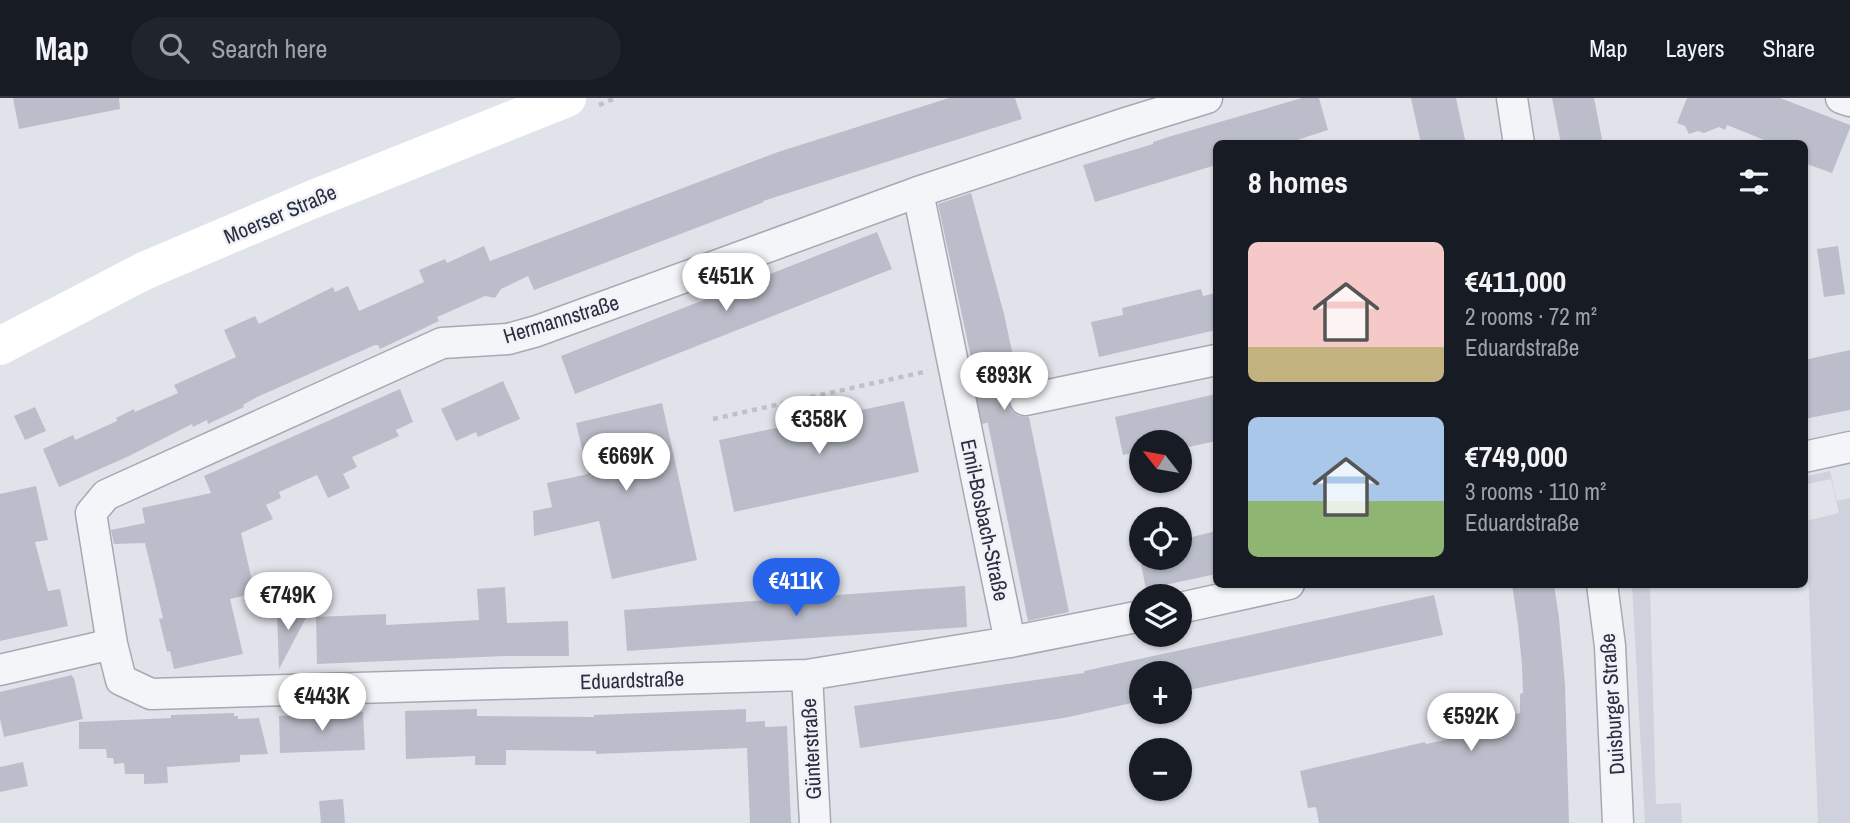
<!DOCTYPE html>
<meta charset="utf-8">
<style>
:root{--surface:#171b24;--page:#20242c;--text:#f1f3f6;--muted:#9ea1a6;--line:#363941;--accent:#2563eb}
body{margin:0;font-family:"Archivo Narrow",sans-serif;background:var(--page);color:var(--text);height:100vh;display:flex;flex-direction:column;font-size:26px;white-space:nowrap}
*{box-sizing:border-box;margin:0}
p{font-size:23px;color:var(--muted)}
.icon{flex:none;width:38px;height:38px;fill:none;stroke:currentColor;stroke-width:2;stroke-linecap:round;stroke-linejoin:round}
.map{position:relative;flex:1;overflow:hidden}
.panel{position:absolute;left:1213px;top:42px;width:595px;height:448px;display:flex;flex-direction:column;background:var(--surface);border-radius:10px;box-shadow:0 2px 5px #0004}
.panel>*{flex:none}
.needle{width:46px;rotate:301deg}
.controls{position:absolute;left:1129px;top:332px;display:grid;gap:14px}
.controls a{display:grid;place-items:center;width:63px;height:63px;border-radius:50%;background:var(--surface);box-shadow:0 2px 5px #0004;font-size:35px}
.price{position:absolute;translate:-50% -60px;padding:0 16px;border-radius:24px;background:#fff;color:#222;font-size:23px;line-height:46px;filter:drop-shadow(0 2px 4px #0008)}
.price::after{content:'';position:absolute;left:50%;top:42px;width:21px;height:16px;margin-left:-10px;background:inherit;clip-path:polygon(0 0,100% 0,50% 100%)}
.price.on{background:var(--accent);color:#fff}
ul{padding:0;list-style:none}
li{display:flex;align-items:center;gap:21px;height:175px;padding:0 35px}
li span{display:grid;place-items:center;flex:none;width:196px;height:140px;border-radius:10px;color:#555}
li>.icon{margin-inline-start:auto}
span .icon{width:84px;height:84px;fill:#fffc;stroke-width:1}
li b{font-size:30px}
h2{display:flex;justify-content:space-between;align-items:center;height:84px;padding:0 35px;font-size:30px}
header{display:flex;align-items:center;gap:42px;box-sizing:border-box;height:98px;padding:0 35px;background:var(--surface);border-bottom:2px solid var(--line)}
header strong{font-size:33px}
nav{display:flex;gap:38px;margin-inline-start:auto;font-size:24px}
.search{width:490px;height:63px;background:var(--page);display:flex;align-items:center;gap:18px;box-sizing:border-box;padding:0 24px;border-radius:38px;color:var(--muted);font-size:26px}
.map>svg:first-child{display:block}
.built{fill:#cfd2dc}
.building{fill:#bbbeca}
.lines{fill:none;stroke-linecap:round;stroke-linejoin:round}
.street-tunnel{stroke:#bcbfc8;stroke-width:30;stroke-dasharray:30 15;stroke-linecap:butt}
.street-casing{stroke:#a6a9b4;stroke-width:33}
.path{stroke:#bfc1c8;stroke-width:4.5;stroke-dasharray:5 5;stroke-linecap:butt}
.street{stroke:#f4f5f8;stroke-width:30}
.secondary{stroke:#fff;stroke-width:38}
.labels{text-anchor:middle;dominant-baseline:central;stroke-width:5;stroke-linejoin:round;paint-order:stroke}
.street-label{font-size:21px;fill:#292e41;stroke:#f1f2f7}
</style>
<header>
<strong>Map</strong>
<div class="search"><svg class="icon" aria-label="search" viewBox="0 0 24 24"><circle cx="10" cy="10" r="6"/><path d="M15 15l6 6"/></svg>Search here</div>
<nav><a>Map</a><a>Layers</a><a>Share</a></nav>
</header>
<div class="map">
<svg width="1850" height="725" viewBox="0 0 1850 725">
<rect width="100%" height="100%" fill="#e1e3ea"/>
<path class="built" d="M 1830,373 L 1837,403 L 1850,400 L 1850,725 L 1818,725 L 1806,423 L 1839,415 L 1831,381 L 1804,387 L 1804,379 Z
M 1632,487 L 1650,487 L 1656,706 L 1681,705 L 1682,725 L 1645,725 Z"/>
<path class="building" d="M 13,0 L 119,0 L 120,11 L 19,31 Z
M 949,0 L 1015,0 L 1022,21 L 763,103 L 764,104 L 534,192 L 528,178 L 501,191 L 495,200 L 485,198 L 437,219 L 439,223 L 380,251 L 378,247 L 375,247 L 257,299 L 243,307 L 244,309 L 208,326 L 207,322 L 193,329 L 192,326 L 127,359 L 59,389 L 43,351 L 73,337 L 75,342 L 117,323 L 116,320 L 134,311 L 135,314 L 178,295 L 174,287 L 236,259 L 224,232 L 255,218 L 259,226 L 333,189 L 335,194 L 348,188 L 359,213 L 424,184 L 419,172 L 445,161 L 447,165 L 484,148 L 490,163 L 778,54 Z
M 1302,0 L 1319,0 L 1328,32 L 1285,46 L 1216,46 L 1216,67 L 1095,104 L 1083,67 L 1153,46 L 1153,44 L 1168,39 Z
M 1411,0 L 1456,0 L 1466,46 L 1421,46 Z
M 1552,0 L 1594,0 L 1603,46 L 1561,46 Z
M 1687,0 L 1780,0 L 1850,27 L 1850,30 L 1832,75 L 1804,65 L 1804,46 L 1774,46 L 1727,27 L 1725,32 L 1719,29 L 1704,35 L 1698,33 L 1689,36 L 1685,28 L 1677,25 Z
M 971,95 L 1004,216 L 1019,286 L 1013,289 L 1009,296 L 1008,306 L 1012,313 L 1019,318 L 1029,319 L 1069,514 L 1028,523 L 984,306 L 981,306 L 938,106 Z
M 877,134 L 892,171 L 575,296 L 561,258 Z
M 1838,148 L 1845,196 L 1824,199 L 1817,151 Z
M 1201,191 L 1203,198 L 1216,195 L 1216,232 L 1099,259 L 1091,224 L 1123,217 L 1122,210 Z
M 1850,252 L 1850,312 L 1804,321 L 1804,262 Z
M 503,283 L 520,321 L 478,339 L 476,334 L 456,343 L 441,311 Z
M 400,291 L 413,324 L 396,332 L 399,338 L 352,359 L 357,369 L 343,376 L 350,390 L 328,400 L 317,377 L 279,394 L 281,400 L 266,407 L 273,421 L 241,435 L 255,495 L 230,501 L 243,556 L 174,571 L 170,553 L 167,554 L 163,537 L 159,521 L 163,520 L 145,445 L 114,446 L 111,432 L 145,425 L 142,410 L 211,395 L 204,378 Z
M 1216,296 L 1216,343 L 1180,351 L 1180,345 L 1141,345 L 1141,353 L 1123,357 L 1115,319 Z
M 904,303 L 919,374 L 734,414 L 719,342 Z
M 662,305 L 697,462 L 612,481 L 599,423 L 534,438 L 533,413 L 552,409 L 547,385 L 588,376 L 576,325 Z
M 35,309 L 46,333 L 25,342 L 14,318 Z
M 36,388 L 48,442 L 35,444 L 48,493 L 60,491 L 68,528 L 0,543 L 0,396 Z
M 1216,433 L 1216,476 L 1146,491 L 1138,451 L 1141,450 L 1141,460 L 1180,460 L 1180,442 Z
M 1512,486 L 1554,486 L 1559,520 L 1565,586 L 1569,725 L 1319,725 L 1316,709 L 1308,710 L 1300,673 L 1425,644 L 1426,646 L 1506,629 L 1505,618 L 1520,615 L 1520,596 L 1523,595 L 1522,567 L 1518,527 Z
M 965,488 L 967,529 L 627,553 L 624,512 Z
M 505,489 L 507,525 L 568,523 L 569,558 L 505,558 L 317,566 L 316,519 L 386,516 L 386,527 L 479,522 L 477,491 Z
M 1434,497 L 1443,537 L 1180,594 L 1180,576 L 1141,576 L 1141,603 L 1064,620 L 860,650 L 854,608 L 1084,575 L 1084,573 Z
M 277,516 L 308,516 L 279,571 Z
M 72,577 L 73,580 L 74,580 L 83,621 L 4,639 L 0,621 L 0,594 Z
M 477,611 L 477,618 L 594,619 L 594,617 L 746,611 L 746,624 L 765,623 L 765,629 L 787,628 L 791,725 L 750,725 L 747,650 L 596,656 L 596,653 L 506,652 L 506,667 L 475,667 L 475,658 L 406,661 L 405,613 Z
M 363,614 L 365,652 L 280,655 L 279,618 Z
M 234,615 L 234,618 L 238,618 L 238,621 L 259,620 L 268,656 L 240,657 L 240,664 L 167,669 L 168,685 L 144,686 L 144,676 L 125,676 L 124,665 L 114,666 L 113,660 L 107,660 L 106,651 L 79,651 L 79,624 L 171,620 L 171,617 Z
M 23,664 L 28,688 L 0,694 L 0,669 Z
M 343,701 L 345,725 L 321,725 L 319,703 Z"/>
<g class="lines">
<path class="street-tunnel" d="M 975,312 L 1025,302"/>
<defs>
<path id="street" d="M 1512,0 L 1519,46
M 1841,0 L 1850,3
M 918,94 L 1010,544
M 1025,302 L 1216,262
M 1804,359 L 1850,349
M 1602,486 L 1610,548 L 1618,725
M 1180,510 L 1289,486
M 1141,518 L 1010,544 L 807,577 L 151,596 L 121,582 L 112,546 L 91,415 L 106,397 L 442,245 L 508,241 L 537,233 L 918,94 L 1126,25 L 1207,0
M 0,572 L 112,546
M 807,577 L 815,725"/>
</defs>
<use href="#street" class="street-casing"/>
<path class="path" d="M 599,7 L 616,0
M 713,321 L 928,273"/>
<use href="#street" class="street"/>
<path class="secondary" d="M 0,248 L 144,173 L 311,102 L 567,0"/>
</g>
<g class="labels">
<g class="street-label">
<text transform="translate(280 116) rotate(-23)">Moerser Straße</text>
<text transform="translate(561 221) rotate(-17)">Hermannstraße</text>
<text transform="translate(985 422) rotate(78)">Emil-Bosbach-Straße</text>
<text transform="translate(632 582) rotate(-2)">Eduardstraße</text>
<text transform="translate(1612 606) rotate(-94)">Duisburger Straße</text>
<text transform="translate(811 651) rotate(-93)">Günterstraße</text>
</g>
</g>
</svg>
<div class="controls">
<a><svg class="needle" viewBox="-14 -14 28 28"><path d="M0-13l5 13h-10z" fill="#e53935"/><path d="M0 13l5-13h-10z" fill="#9ea1a6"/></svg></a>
<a><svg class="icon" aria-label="locate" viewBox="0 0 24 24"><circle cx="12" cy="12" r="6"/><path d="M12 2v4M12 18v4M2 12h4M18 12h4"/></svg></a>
<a><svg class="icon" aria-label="layers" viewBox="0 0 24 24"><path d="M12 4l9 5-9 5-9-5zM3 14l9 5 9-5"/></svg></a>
<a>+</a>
<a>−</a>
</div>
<b class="price" style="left:726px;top:215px">€451K</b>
<b class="price" style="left:1004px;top:314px">€893K</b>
<b class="price" style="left:819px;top:358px">€358K</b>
<b class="price" style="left:626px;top:395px">€669K</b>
<b class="price on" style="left:796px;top:520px">€411K</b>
<b class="price" style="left:288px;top:534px">€749K</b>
<b class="price" style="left:322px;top:635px">€443K</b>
<b class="price" style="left:1471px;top:655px">€592K</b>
<section class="panel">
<h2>8 homes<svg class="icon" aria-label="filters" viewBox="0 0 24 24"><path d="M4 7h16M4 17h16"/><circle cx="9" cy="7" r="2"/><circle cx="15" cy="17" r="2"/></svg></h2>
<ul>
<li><span style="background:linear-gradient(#f6c9c9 75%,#c2b280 0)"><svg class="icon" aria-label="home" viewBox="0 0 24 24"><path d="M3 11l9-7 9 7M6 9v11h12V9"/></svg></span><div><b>€411,000</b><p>2 rooms · 72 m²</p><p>Eduardstraße</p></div></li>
<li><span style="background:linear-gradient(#a9c7e8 60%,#8fb573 0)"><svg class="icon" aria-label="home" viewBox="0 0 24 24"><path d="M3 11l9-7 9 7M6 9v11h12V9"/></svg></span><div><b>€749,000</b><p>3 rooms · 110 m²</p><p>Eduardstraße</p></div></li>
</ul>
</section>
</div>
